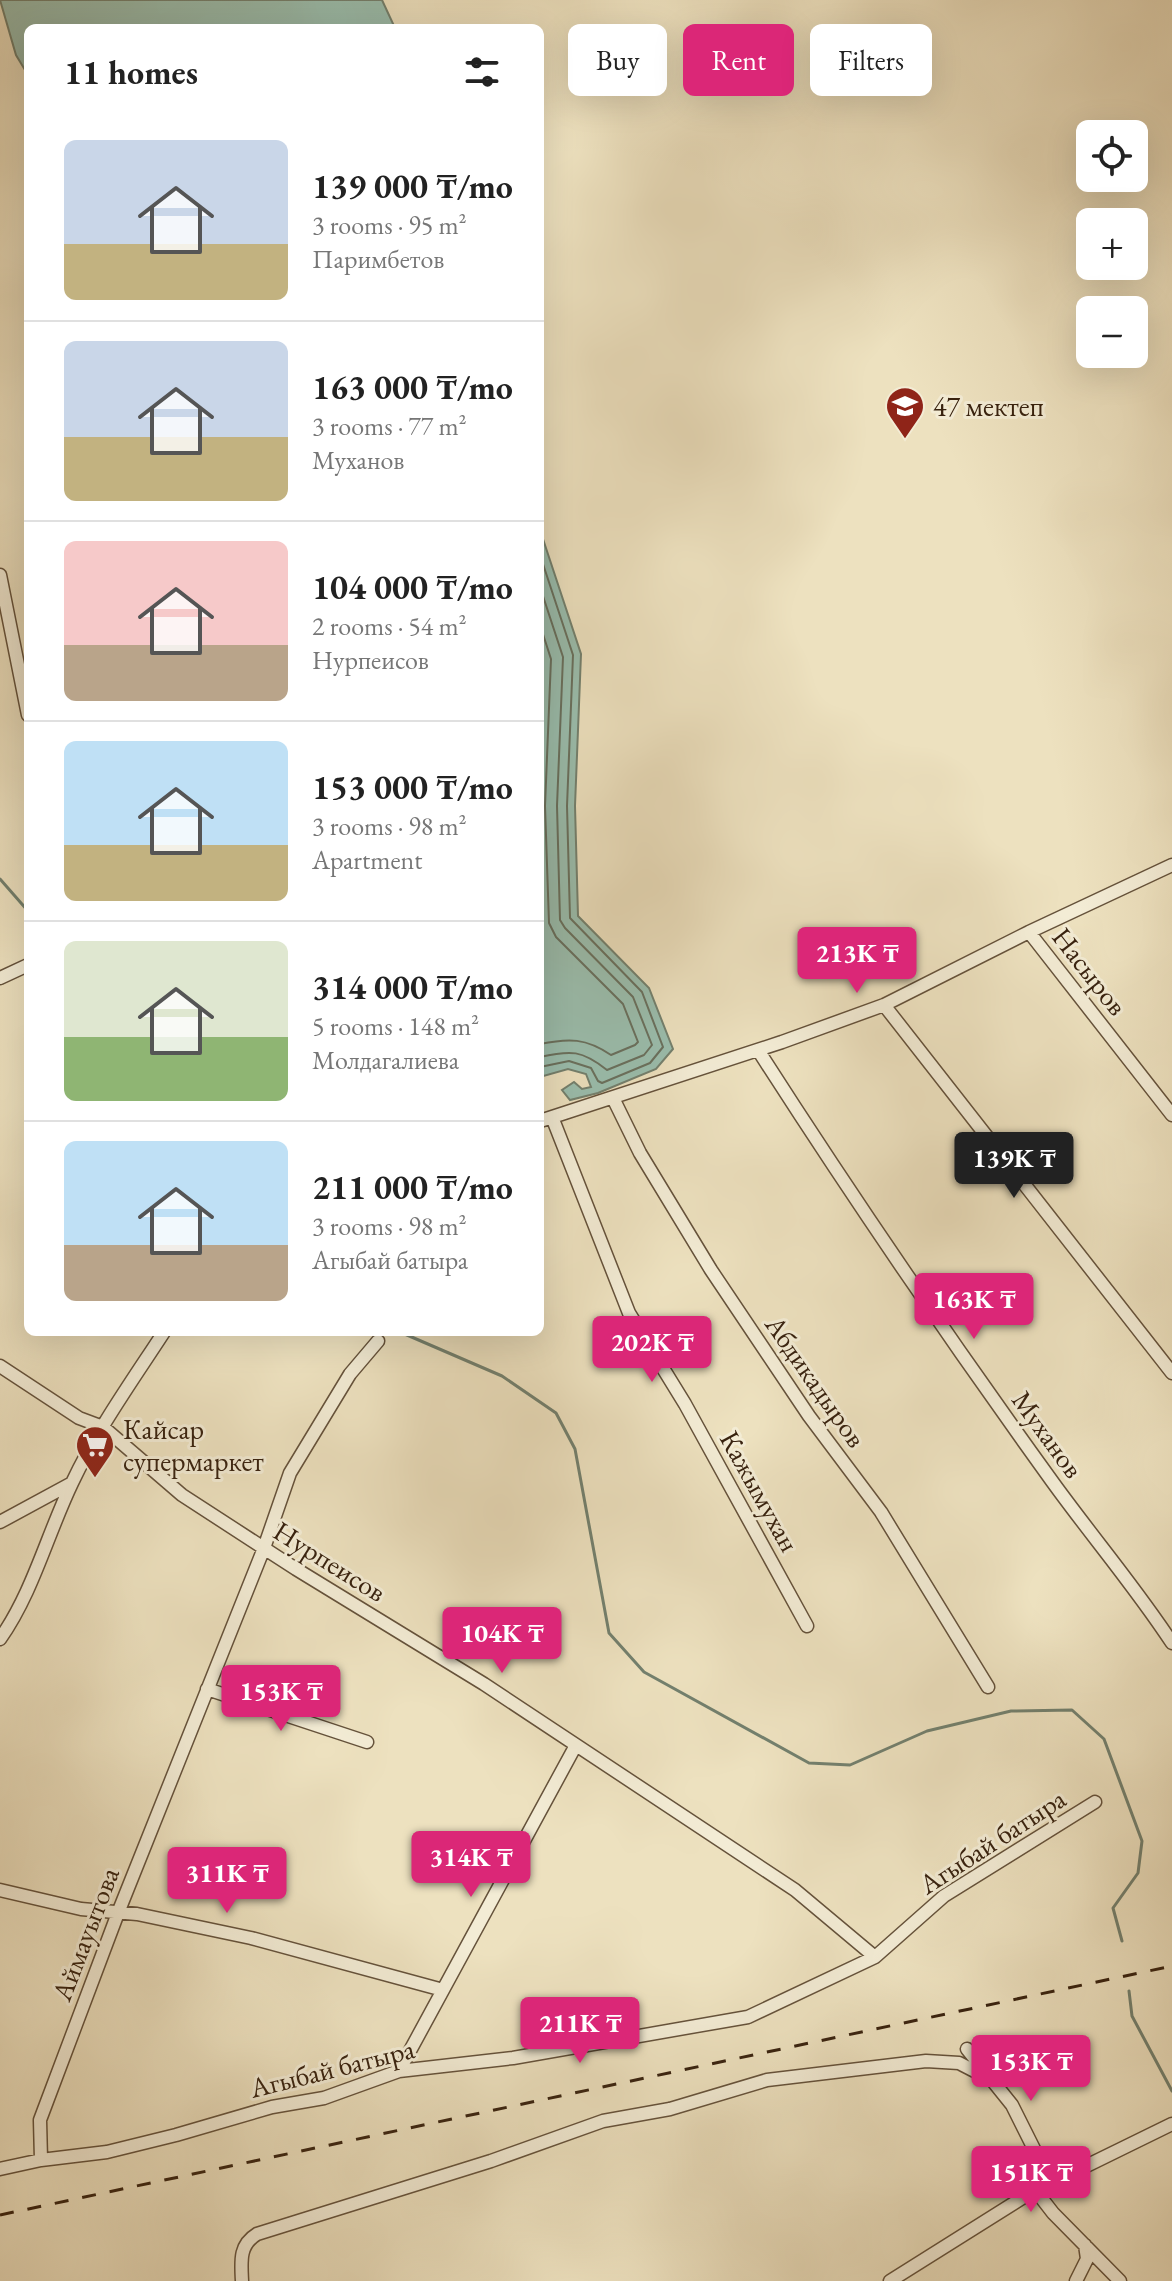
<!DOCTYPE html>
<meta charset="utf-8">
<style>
:root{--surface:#fff;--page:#f2f2f2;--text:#222;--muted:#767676;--line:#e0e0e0;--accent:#db2777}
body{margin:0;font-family:"EB Garamond",serif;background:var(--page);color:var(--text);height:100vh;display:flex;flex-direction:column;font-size:30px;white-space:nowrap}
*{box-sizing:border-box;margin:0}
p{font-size:26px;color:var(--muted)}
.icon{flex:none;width:44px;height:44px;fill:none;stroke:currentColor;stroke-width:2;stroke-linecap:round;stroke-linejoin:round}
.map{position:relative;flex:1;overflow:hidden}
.drawer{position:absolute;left:24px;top:24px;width:520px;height:1312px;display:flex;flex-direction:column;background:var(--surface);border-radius:12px;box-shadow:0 8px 32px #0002}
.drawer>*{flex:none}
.top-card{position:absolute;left:568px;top:24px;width:484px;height:72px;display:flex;gap:16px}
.controls{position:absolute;left:1076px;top:120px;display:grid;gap:16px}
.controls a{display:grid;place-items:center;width:72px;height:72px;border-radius:12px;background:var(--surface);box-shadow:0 8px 32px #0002;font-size:40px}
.price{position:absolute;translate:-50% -68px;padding:0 18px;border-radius:8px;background:var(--accent);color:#fff;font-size:26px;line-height:52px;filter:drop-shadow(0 2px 4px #0008)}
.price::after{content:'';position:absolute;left:50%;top:48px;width:24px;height:18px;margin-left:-12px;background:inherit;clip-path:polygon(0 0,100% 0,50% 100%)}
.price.active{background:#222;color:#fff}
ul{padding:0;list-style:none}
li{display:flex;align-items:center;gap:24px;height:200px;padding:0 40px}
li+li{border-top:2px solid var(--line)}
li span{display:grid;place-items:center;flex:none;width:224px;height:160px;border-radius:12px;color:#555}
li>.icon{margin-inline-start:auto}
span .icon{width:96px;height:96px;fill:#fffc;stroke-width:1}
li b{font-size:34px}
h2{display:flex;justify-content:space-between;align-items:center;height:96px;padding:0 40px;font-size:34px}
.pill{padding:0 28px;border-radius:12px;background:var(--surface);box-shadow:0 8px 32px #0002;font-size:28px;line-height:72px}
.pill.active{background:var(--accent);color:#fff}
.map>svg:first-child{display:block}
.water{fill:#9abeae;stroke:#73806e;stroke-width:2}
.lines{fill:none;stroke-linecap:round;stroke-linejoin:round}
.shore{stroke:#69705e;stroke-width:2}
.stream{stroke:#73806e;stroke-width:3}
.minor-casing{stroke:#65523b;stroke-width:15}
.minor{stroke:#f3ecd5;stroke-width:12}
.rail{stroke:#38220f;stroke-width:3;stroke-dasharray:14 14;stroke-linecap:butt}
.labels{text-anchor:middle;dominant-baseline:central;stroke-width:6;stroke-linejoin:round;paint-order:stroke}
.poi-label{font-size:28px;fill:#38220f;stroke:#f3ecd5;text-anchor:start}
.street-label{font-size:28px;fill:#38220f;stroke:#f3ecd5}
</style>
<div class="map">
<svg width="1172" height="2281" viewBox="0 0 1172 2281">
<rect width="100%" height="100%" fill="#ede1bf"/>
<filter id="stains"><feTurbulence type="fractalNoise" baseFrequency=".0025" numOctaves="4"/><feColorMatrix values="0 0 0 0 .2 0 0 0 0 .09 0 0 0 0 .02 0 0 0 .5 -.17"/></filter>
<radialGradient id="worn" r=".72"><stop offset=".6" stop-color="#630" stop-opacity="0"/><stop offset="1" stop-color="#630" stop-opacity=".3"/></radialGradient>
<path class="water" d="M 0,0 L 382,0 L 395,28 L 28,28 L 28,75 L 16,55 Z
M 540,530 L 581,654 L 575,806 L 578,916 L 649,988 L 673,1049 L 656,1069 L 598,1093 L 570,1100 L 562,1090 L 574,1082 L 582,1089 L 591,1087 L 586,1074 L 568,1069 L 540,1077 Z"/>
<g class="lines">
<path class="shore" d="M 540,555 L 573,655 L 567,806 L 570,918 L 642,992 L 663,1047 L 650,1063 L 602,1083 L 598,1081 L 591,1068 L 569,1061 L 540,1067
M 540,587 L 563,657 L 557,806 L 560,920 L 565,928 L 633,997 L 652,1045 L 644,1055 L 607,1070 C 582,1050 571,1050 540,1057
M 540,625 L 551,659 L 545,806 L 549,923 L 556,937 L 623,1004 L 638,1042 L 635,1045 L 611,1055 C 586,1038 569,1038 540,1044"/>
<path class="stream" d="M 0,879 L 28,911
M 400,1332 L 502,1376 L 556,1413 L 575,1449 L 609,1633 L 644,1672 L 809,1763 L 850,1765 L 927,1731 L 1011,1711 L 1072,1710 L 1104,1739 L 1142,1841 L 1138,1873 L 1113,1908 L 1122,1941
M 1129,1991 L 1132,2016 L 1172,2091"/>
<defs>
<path id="minor" d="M 0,575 L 28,715
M 1029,932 L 1172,1115
M 0,978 L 28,965
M 884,1005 L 1172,1373
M 758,1050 C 851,1195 948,1337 1049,1477 C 1089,1533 1134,1585 1172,1643
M 613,1098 L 640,1153 L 711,1270 L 809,1416 L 881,1512 L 988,1687
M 552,1117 L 629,1313 L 685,1404 L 807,1626
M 540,1121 L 782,1042 L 884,1005 L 1029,932 L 1172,865
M 0,1366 L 79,1418 L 103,1427 L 182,1495 L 296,1569 L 484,1684 L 795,1890 L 875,1957
M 0,1522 L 72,1483
M 0,1639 C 33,1592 47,1535 72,1483 C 97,1430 132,1381 164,1332
M 207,1689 L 367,1742
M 0,1890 L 81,1909 L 137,1914 L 251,1938 L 443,1990
M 967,2049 L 1012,2105 L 1051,2183
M 399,2071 L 576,1745
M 41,2160 L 40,2120 L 118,1913 L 264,1548 L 290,1473 L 350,1374 L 378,1341
M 0,2169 L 41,2160 L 107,2152 L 176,2135 L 272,2107 L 324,2098 L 399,2071 L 513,2058 L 748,2017 L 875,1957 L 944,1896 L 1095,1802
M 1036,2191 L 1053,2213 L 1120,2281
M 242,2281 C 241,2261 239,2245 257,2234 L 491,2161 L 603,2121 L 670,2109 L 767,2080 L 926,2061 L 959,2063 L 992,2080
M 890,2281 L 1027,2195 L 1172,2124
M 1076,2281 L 1087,2259 L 1085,2245"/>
</defs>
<use href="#minor" class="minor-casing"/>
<use href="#minor" class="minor"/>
<path class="rail" d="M 0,2215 L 1172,1966"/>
</g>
<defs>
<symbol id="school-pin" viewBox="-11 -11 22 30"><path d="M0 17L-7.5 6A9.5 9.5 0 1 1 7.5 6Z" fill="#8f2418" stroke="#f3ecd5"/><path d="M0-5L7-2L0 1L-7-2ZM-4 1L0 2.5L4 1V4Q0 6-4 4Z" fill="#fff"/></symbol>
<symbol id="supermarket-pin" viewBox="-11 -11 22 30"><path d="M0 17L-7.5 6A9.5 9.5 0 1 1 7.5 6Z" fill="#8f2418" stroke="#f3ecd5"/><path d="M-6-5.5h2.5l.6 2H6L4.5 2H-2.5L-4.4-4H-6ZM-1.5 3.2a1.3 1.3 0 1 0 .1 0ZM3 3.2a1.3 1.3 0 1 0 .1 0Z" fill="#fff"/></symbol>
</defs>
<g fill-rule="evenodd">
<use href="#school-pin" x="883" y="384" width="44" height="60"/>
<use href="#supermarket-pin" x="73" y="1423" width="44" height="60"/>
</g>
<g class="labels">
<g class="poi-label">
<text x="933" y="406">47 мектеп</text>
<text x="123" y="1429">Кайсар<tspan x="123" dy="32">супермаркет</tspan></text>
</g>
<g class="street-label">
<text transform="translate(1090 971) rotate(52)">Насыров</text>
<text transform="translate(816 1381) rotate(55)">Абдикадыров</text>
<text transform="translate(1048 1434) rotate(54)">Муханов</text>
<text transform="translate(760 1491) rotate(61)">Кажымухан</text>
<text transform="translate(330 1561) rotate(32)">Нурпеисов</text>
<text transform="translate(992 1841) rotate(-33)">Агыбай батыра</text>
<text transform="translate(85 1934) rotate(-69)">Аймауытова</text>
<text transform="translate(332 2068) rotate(-14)">Агыбай батыра</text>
</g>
</g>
<rect width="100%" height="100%" filter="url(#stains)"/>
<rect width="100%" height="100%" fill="url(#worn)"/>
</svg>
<div class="controls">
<a><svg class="icon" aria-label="locate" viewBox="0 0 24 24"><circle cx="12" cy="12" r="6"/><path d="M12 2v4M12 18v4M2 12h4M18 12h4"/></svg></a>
<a>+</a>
<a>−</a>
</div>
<b class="price" style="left:857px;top:995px">213K ₸</b>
<b class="price active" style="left:1014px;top:1200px">139K ₸</b>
<b class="price" style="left:974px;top:1341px">163K ₸</b>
<b class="price" style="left:652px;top:1384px">202K ₸</b>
<b class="price" style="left:502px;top:1675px">104K ₸</b>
<b class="price" style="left:281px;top:1733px">153K ₸</b>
<b class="price" style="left:471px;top:1899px">314K ₸</b>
<b class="price" style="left:227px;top:1915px">311K ₸</b>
<b class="price" style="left:580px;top:2065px">211K ₸</b>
<b class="price" style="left:1031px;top:2103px">153K ₸</b>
<b class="price" style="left:1031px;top:2214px">151K ₸</b>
<div class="top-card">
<a class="pill">Buy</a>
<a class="pill active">Rent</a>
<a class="pill">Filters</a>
</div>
<section class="drawer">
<h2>11 homes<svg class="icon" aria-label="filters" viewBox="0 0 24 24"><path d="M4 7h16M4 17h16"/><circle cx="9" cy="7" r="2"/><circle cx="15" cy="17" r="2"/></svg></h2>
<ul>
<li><span style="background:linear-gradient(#c9d6e8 65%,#c2b280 0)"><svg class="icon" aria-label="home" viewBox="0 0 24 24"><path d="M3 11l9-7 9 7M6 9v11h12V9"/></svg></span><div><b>139 000 ₸/mo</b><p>3 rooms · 95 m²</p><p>Паримбетов</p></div></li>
<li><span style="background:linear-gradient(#c9d6e8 60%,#c2b280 0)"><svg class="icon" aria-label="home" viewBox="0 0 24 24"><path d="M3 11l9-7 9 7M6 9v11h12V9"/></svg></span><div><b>163 000 ₸/mo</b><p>3 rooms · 77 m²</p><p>Муханов</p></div></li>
<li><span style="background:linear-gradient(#f6c9c9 65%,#b9a48a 0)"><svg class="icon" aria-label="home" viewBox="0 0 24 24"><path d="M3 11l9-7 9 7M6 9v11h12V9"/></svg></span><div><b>104 000 ₸/mo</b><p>2 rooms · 54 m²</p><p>Нурпеисов</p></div></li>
<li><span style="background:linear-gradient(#bfe0f5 65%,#c2b280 0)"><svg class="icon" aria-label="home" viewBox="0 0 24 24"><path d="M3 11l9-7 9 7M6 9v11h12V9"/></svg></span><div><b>153 000 ₸/mo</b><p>3 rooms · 98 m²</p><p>Apartment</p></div></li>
<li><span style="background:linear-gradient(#dfe7d0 60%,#8fb573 0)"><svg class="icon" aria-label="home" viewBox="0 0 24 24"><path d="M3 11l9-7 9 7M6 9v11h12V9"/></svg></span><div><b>314 000 ₸/mo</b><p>5 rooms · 148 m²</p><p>Молдагалиева</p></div></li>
<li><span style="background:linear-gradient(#bfe0f5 65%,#b9a48a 0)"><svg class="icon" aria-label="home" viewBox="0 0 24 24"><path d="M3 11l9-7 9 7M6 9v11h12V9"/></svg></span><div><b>211 000 ₸/mo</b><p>3 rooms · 98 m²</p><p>Агыбай батыра</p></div></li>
</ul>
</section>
</div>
